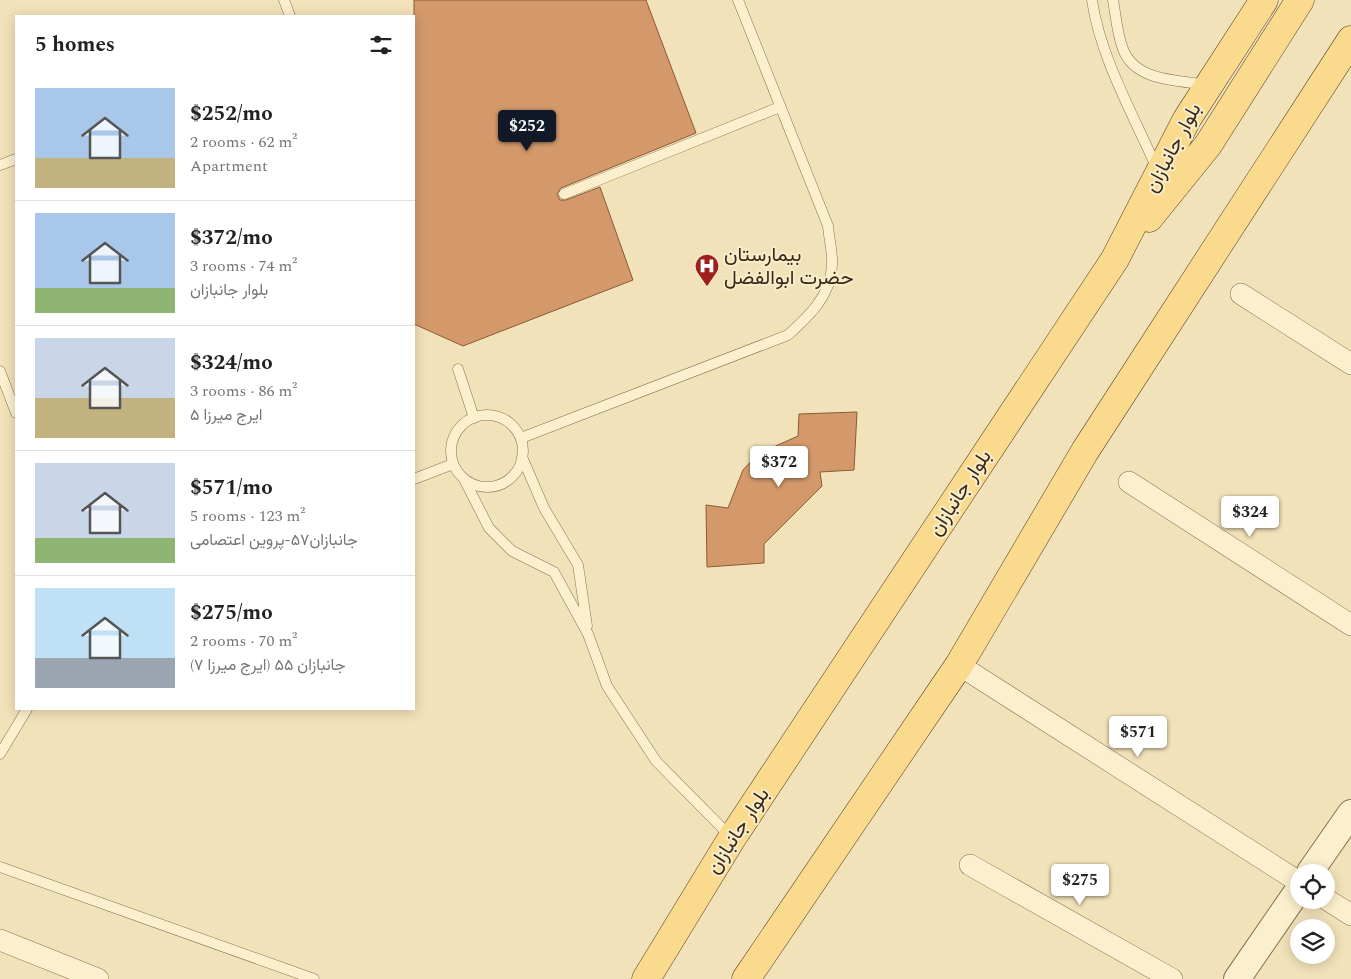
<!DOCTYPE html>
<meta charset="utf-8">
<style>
:root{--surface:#fff;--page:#f6f6f6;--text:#222;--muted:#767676;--line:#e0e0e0;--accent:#111827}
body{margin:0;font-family:Spectral,Vazirmatn,serif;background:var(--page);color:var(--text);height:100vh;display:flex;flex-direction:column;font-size:19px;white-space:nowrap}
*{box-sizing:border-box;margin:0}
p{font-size:16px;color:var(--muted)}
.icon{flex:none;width:28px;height:28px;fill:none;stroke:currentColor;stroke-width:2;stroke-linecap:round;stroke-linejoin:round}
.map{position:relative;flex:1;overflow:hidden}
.side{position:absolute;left:15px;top:15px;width:400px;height:695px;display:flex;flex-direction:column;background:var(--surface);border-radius:0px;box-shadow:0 2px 12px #0003}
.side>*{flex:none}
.tools{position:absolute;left:1290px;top:864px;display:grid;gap:10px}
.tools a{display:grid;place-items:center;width:45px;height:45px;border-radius:50%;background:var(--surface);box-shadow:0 2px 12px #0003;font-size:25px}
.price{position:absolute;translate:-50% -42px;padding:0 11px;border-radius:5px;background:#fff;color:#222;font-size:16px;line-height:32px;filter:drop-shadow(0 1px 2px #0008)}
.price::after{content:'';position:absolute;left:50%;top:30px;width:15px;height:11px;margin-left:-8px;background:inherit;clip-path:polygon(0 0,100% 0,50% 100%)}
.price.active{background:var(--accent);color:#fff}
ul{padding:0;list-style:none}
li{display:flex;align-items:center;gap:15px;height:125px;padding:0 20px}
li+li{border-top:1px solid var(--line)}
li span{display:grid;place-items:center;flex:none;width:140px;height:100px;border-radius:0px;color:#555}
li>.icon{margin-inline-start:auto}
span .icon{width:60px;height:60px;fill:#fffc;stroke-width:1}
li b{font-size:21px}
h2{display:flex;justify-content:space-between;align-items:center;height:60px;padding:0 20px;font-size:21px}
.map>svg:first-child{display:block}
.building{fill:#d4996b;stroke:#8b5936}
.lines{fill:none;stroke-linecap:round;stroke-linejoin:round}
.service-casing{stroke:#897152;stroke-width:11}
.minor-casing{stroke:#897152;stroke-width:22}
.tertiary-casing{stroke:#897152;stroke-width:28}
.primary-casing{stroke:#563e28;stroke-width:29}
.service{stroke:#fcefcd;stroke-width:10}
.minor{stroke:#fcefcd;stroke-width:21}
.tertiary{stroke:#fcefcd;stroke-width:26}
.primary{stroke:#fada8c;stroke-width:28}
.labels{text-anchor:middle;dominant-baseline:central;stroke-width:4;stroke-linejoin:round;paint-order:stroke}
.street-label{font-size:20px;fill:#372819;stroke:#f8ecc9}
.poi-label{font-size:20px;fill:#372819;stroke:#f8ecc9;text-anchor:start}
</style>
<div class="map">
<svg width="1351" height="979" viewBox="0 0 1351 979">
<rect width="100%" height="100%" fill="#f2e2b9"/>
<path class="building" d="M 414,0 L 646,0 L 696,133 L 561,188 L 557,194 L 560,200 L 566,200 L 600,187 L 633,280 L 463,346 L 414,324 Z
M 857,412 L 854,470 L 820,472 L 822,486 L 764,544 L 764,563 L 707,567 L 706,505 L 728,508 L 743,470 L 758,454 L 798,436 L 799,414 Z"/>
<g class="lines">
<defs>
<path id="service" d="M 284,0 L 290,16
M 1092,0 C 1100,57 1134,116 1157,169
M 1113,0 C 1116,16 1117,34 1123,49 C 1135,82 1179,80 1208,85
M 0,165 L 16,159
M 564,194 L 780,107
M 458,369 L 474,418
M 0,371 L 16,413
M451 451a36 36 0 1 1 72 0a36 36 0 1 1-72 0Z
M 521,438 L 788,335 C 809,316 831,296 832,265 C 833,253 829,239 828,226 L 738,0
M 522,457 L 544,508 L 578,565 L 587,626
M 414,479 L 453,464
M 464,479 L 489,528 L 512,551 L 554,572 L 588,634 L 607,686 L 656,761 L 731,837
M 0,754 L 27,709
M 0,867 L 314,979"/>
<path id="minor" d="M 1241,294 L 1351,364
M 1129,482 L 1351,625
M 959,665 L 1299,882
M 970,865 L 1172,979
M 1326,899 L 1351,915
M 0,940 L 98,979"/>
<path id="tertiary" d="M 1310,872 L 1351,813
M 1237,979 L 1299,889"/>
<path id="primary" d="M 1149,218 L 1208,145 L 1300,0
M 646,979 L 732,838 L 1115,259 L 1187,119 L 1264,0
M 746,979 L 959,665 L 1085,451 L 1351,40"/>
</defs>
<use href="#service" class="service-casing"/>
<use href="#minor" class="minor-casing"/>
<use href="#tertiary" class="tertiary-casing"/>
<use href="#primary" class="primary-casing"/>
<use href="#service" class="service"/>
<use href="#minor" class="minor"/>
<use href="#tertiary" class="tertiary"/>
<use href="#primary" class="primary"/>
</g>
<defs>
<symbol id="hospital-pin" viewBox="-11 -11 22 30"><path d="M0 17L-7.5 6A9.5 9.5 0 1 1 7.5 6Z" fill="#9e1f1d" stroke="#f8ecc9"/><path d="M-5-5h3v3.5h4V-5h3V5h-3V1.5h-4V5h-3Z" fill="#fff"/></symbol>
</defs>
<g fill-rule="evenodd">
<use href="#hospital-pin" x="693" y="252" width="28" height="38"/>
</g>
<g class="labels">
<g class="street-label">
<text transform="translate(1173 148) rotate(-62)">بلوار جانبازان</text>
<text transform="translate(960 493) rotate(-57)">بلوار جانبازان</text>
<text transform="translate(738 831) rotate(-57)">بلوار جانبازان</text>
</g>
<g class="poi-label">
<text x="724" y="255">بیمارستان<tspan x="724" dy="23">حضرت ابوالفضل</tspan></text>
</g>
</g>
</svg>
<div class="tools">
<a><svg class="icon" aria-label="locate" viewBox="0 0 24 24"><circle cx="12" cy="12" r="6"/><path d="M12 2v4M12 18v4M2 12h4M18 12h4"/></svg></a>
<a><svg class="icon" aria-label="layers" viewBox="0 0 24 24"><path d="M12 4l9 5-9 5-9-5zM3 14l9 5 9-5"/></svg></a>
</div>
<b class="price active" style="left:527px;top:152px">$252</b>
<b class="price" style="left:779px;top:488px">$372</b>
<b class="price" style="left:1250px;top:538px">$324</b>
<b class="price" style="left:1138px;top:758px">$571</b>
<b class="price" style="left:1080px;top:906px">$275</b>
<section class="side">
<h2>5 homes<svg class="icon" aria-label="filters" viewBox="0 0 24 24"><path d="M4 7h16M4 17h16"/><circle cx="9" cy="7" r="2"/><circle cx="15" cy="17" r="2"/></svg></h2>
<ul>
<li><span style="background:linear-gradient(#a9c7e8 70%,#c2b280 0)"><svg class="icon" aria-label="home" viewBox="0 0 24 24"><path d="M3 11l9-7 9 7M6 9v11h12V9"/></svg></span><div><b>$252/mo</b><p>2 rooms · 62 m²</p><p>Apartment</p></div></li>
<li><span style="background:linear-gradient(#a9c7e8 75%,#8fb573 0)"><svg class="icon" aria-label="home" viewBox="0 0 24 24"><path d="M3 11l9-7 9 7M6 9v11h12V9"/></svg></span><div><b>$372/mo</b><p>3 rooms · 74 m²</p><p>بلوار جانبازان</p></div></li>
<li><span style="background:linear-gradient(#c9d6e8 60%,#c2b280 0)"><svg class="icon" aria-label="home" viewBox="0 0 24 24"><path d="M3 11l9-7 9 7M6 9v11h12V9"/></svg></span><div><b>$324/mo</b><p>3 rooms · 86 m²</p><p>ایرج میرزا ۵</p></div></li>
<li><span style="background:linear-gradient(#c9d6e8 75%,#8fb573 0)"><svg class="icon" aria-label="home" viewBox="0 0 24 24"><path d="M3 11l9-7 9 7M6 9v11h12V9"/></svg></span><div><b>$571/mo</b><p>5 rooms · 123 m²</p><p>جانبازان۵۷-پروین اعتصامی</p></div></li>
<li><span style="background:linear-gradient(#bfe0f5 70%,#9aa5b1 0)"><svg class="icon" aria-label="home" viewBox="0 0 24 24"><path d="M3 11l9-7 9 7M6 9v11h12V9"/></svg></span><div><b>$275/mo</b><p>2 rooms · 70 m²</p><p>جانبازان ۵۵ (ایرج‌ میرزا ۷)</p></div></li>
</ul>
</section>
</div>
